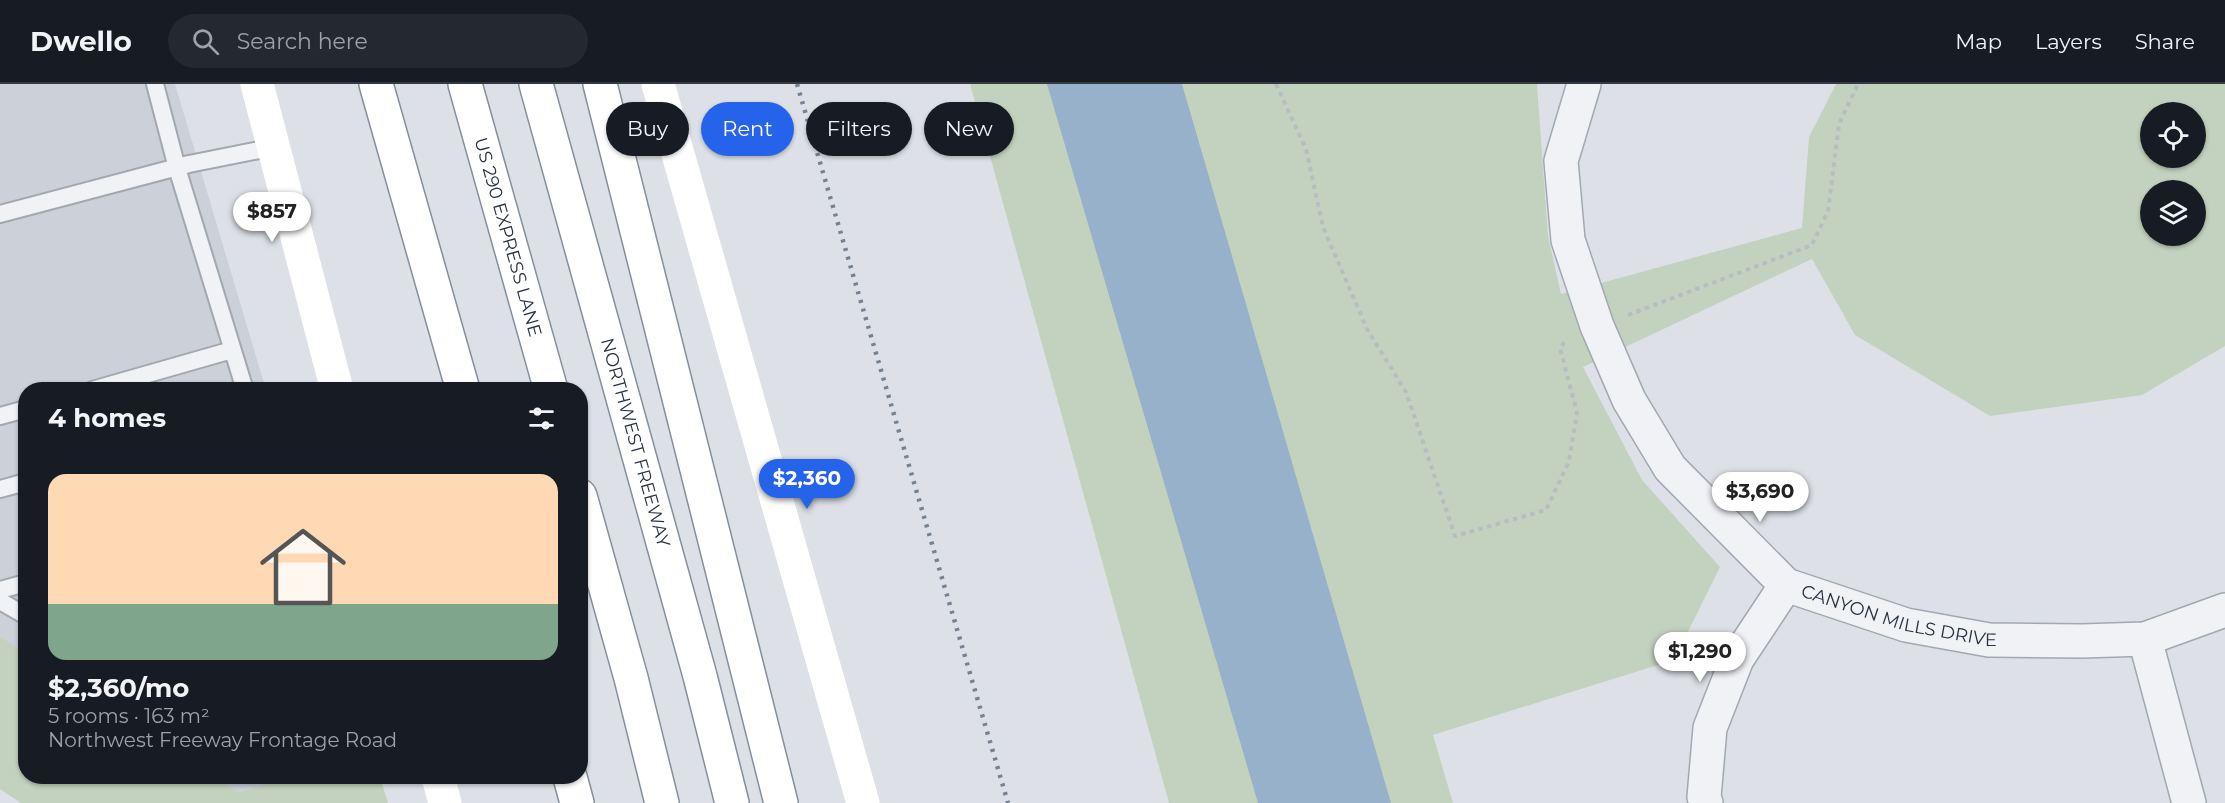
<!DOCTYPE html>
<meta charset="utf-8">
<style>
:root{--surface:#171b24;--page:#242831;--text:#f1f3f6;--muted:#9ea1a6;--line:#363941;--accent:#2563eb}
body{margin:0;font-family:Montserrat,sans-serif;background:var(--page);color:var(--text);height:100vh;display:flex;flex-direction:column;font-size:22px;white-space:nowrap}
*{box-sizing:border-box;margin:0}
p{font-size:20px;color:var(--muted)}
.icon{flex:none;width:33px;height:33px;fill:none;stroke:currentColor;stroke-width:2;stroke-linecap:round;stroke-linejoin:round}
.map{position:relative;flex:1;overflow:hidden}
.side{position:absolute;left:18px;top:298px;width:570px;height:402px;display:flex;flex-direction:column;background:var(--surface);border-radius:24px;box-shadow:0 2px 4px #0004}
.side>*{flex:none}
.guide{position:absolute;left:606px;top:18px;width:570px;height:54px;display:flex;gap:12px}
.fabs{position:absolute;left:2140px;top:18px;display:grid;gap:12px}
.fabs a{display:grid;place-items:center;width:66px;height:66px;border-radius:50%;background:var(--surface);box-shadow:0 2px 4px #0004;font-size:30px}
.price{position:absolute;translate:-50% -51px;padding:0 14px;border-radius:21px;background:#fff;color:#222;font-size:20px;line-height:39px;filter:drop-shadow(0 2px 3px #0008)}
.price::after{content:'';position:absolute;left:50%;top:36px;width:18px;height:14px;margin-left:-9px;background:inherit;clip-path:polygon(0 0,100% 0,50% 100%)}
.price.current{background:var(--accent);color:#fff}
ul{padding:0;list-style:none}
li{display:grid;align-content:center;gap:12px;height:318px;padding:0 30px}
li span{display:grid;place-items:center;height:186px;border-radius:18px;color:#555}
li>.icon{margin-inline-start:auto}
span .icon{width:108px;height:108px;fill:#fffc;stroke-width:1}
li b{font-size:26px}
h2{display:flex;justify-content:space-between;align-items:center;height:72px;padding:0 30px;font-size:26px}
.chip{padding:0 21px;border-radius:27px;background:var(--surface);box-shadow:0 2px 4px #0004;font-size:21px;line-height:54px}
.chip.current{background:var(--accent);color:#fff}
header{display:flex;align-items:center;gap:36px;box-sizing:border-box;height:84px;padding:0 30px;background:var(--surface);border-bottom:2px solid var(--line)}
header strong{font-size:28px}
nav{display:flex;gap:33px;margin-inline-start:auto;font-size:21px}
.search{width:420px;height:54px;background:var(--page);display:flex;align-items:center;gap:15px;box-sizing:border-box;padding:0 21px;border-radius:33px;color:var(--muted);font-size:22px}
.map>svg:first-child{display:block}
.built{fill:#cbd0d9}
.green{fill:#c3d2be;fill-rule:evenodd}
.water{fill:#96b1c9}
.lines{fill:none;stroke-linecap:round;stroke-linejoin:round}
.lane-casing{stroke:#a2a8b1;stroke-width:20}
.street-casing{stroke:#a2a8b1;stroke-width:36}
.highway-casing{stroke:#848f9e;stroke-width:36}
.path{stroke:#b7bcc2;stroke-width:4;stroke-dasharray:4.5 4.5;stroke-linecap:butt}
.lane{stroke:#f0f2f6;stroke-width:16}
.street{stroke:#f0f2f6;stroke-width:33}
.secondary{stroke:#fff;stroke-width:33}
.highway{stroke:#fff;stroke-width:33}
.rail{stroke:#768191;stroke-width:4.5;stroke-dasharray:3 6;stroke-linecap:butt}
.labels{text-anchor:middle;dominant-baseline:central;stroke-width:4.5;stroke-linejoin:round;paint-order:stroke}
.street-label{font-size:18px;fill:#26303e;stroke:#ecf0f5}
</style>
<header>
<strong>Dwello</strong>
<div class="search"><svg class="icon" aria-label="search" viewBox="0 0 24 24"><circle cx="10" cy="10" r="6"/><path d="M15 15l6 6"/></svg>Search here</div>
<nav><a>Map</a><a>Layers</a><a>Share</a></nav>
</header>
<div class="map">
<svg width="2225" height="719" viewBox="0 0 2225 719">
<rect width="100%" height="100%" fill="#dde1e7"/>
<path class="built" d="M 0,0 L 175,0 L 266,306 L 26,306 L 25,569 L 0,552 Z
M 215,693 L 289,693 L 239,708 Z"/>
<path class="green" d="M 970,0 L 1537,0 L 1548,152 L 1561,210 L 1802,144 L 1809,53 L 1836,0 L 2225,0 L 2225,262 L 2142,311 L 1990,332 L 1855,251 L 1812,175 L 1583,283 L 1642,396 L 1720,483 L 1674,576 L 1433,651 L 1453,719 L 1169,719 ZM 2151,28 L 2196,28 L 2196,74 L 2151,74 ZM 2151,106 L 2196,106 L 2196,152 L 2151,152 Z
M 0,552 L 25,569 L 26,693 L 215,693 L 239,708 L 289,693 L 380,693 L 388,719 L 21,719 L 0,705 Z"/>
<path class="water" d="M 1047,0 L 1182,0 L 1391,719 L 1258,719 Z"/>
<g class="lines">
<defs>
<path id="lane" d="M 155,0 L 177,84 L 245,306
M 0,130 L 189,80 L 274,63
M 92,306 L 232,266
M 0,332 L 26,325
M 0,405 L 26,398
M 0,506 L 26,499
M 0,517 L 26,532"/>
<g id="street">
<path id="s1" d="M 1584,0 L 1561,77 L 1568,156 L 1597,242 L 1629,316 L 1670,384 L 1786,501 L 1906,541 L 1989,556 L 2082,557 L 2145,555 L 2225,526"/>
<path d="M 2145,555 L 2189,719"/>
<path d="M 1706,719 L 1704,713 L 1710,644 L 1737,575 L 1786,501"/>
</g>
<g id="highway">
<path d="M 376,0 L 463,306"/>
<path id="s2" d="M 465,0 L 551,306"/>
<path id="s3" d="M 536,0 L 700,592 L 732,719"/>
<path d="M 600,0 L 781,719"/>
<path d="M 580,412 L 631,594 L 662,719"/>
<path d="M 570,693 L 577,719"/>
</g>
</defs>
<use href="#lane" class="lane-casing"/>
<use href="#street" class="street-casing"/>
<use href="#highway" class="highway-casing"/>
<path class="path" d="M 1276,0 L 1306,65 L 1323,143 L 1367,245 L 1406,308 L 1455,452 L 1546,426 L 1569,377 L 1577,329 L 1560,264 L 1566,256
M 1628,231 L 1812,161 L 1828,127 L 1839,40 L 1858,0"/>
<use href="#lane" class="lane"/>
<use href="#street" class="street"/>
<path class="secondary" d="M 257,0 L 337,306
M 658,0 L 863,719
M 438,693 L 445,719"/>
<use href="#highway" class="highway"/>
<path class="rail" d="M 797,0 L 1008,719"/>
</g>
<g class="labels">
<g class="street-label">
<text stroke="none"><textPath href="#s2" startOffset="159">US 290 EXPRESS LANE</textPath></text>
<text stroke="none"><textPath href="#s3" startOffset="372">NORTHWEST FREEWAY</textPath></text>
<text stroke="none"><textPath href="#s1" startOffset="693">CANYON MILLS DRIVE</textPath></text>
</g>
</g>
</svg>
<div class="fabs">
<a><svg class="icon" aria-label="locate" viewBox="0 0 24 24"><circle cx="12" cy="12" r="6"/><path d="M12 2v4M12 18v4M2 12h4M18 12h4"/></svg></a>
<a><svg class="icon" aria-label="layers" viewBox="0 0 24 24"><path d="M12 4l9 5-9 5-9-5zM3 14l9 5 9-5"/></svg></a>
</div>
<b class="price" style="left:272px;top:159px">$857</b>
<b class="price current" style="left:807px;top:426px">$2,360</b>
<b class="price" style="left:1760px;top:439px">$3,690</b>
<b class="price" style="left:1700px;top:599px">$1,290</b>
<div class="guide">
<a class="chip">Buy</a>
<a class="chip current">Rent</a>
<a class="chip">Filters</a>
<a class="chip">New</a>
</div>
<section class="side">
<h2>4 homes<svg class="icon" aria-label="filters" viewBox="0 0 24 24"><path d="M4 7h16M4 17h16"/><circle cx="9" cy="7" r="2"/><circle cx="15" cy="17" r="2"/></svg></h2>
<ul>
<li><span style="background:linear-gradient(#ffd9b3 70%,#7fa58c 0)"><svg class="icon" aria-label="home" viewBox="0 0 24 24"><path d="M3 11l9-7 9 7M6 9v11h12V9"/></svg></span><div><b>$2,360/mo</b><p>5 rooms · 163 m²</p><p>Northwest Freeway Frontage Road</p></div></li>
</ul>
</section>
</div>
